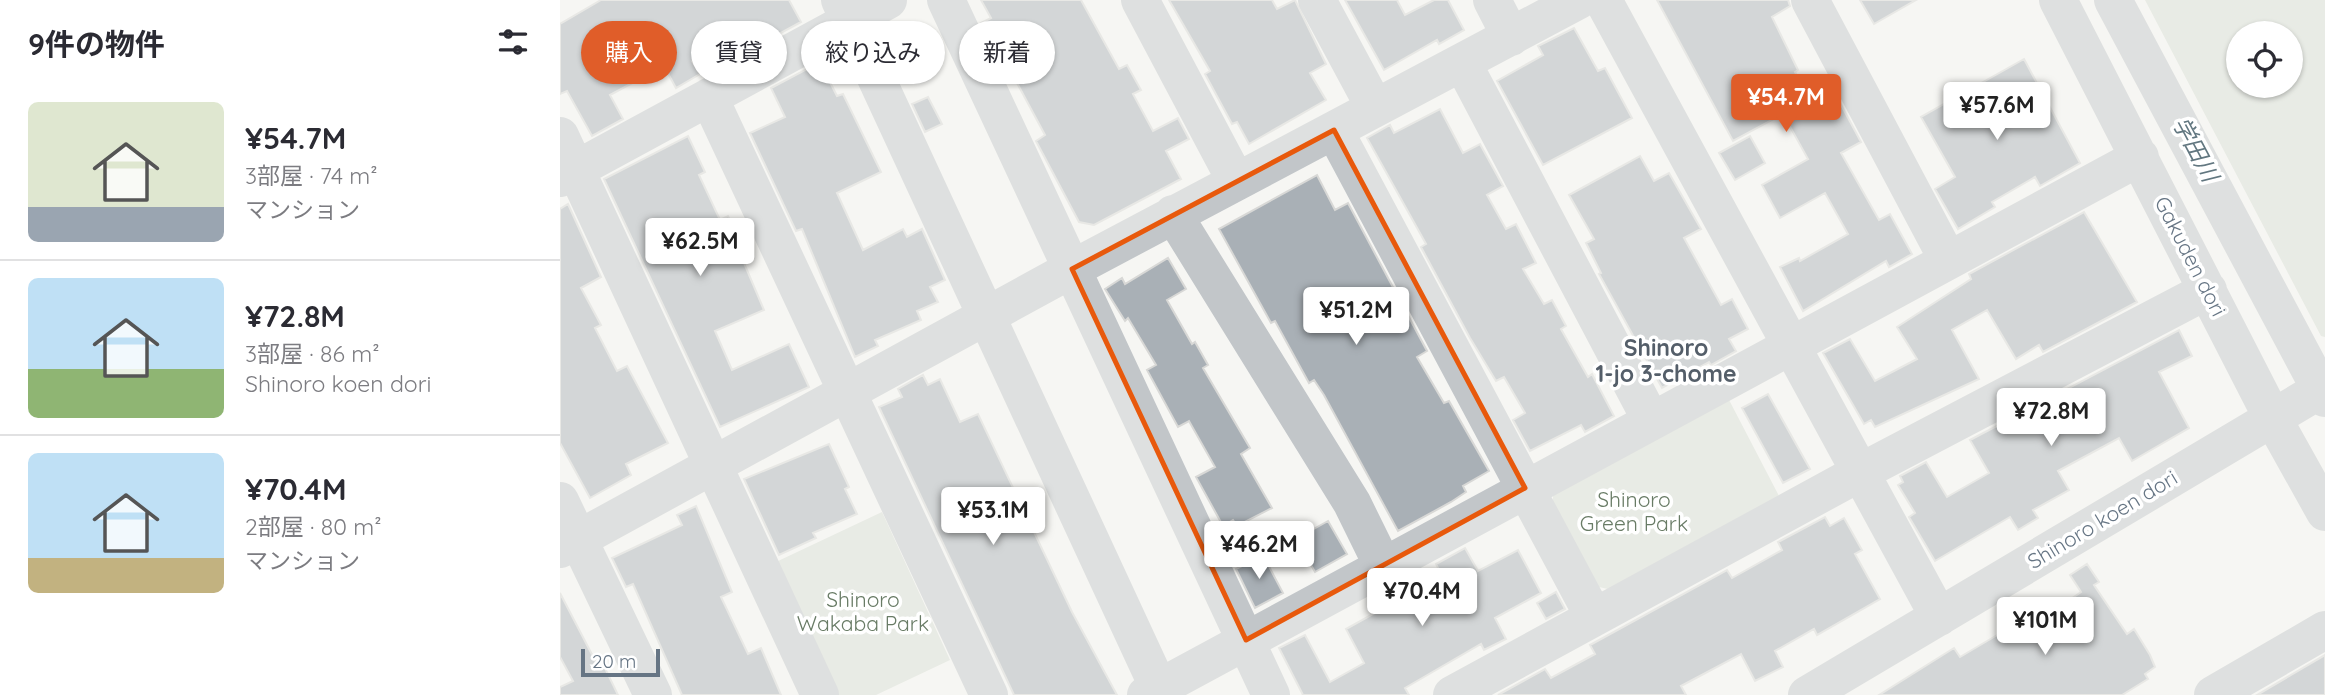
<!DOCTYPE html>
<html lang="ja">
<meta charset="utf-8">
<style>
:root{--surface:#fff;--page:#f2f2f3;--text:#2b2b33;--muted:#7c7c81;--line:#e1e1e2;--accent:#e05d29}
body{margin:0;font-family:Quicksand,"Noto Sans JP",sans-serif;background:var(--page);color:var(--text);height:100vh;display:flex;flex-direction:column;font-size:26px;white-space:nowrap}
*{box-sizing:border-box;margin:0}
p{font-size:23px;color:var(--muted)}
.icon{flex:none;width:38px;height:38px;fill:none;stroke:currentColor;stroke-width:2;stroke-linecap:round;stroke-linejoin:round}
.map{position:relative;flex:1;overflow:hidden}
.sheet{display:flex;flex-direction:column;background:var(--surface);width:560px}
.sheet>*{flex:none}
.banner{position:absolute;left:21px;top:21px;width:665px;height:63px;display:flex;gap:14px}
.buttons{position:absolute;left:1666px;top:21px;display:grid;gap:14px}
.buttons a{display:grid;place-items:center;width:77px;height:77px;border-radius:50%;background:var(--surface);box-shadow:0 2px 5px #0004;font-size:35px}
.scale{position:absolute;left:21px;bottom:18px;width:79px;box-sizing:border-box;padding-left:7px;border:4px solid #667584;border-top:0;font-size:19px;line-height:24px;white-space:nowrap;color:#667584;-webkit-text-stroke:5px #fff;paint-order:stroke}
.price{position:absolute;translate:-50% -60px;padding:0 16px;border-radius:7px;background:#fff;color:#222;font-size:23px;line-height:46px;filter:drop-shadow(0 2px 4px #0008)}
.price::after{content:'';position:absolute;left:50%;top:42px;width:21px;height:16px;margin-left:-10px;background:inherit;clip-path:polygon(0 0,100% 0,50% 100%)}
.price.selected{background:var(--accent);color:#fff}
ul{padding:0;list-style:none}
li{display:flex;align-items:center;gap:21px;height:175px;padding:0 28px}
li+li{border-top:2px solid var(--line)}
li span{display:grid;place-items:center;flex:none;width:196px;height:140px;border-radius:10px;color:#555}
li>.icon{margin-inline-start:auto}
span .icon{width:84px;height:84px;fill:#fffc;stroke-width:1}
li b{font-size:30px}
h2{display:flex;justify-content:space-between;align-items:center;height:84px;padding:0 28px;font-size:30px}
.tag{padding:0 24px;border-radius:32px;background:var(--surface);box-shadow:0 2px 5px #0004;font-size:24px;line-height:63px}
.tag.selected{background:var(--accent);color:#fff}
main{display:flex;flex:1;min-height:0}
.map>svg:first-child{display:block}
.green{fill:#d7ddd4;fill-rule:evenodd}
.building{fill:#a9b0b6;stroke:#d8d8d6;stroke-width:2}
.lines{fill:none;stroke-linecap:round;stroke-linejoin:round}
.minor{stroke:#c2c6c9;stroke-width:38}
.marked{fill:none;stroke:#e8590c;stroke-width:5;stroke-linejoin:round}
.labels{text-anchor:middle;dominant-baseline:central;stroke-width:7;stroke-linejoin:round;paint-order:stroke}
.street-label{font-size:21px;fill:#667584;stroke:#fff}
.park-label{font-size:21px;fill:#687b65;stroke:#fff}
.water-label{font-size:23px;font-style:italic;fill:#627780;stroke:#fff}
.neighbourhood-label{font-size:23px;font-weight:bold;fill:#545e69;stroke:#fff}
</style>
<main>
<section class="sheet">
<h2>9件の物件<svg class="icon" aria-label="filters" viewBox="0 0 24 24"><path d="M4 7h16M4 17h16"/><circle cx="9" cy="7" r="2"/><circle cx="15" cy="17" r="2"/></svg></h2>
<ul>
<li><span style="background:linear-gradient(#dfe7d0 75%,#9aa5b1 0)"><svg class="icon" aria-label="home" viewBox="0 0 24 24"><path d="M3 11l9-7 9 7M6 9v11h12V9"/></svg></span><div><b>¥54.7M</b><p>3部屋 · 74 m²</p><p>マンション</p></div></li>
<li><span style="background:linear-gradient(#bfe0f5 65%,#8fb573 0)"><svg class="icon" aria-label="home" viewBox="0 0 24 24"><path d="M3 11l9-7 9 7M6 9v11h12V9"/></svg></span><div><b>¥72.8M</b><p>3部屋 · 86 m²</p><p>Shinoro koen dori</p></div></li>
<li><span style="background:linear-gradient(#bfe0f5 75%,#c2b280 0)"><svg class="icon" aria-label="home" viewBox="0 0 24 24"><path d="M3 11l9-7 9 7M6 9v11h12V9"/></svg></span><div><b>¥70.4M</b><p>2部屋 · 80 m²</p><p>マンション</p></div></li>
</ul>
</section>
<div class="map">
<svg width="1765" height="695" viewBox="0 0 1765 695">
<rect width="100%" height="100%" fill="#f6f6f3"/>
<path class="green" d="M 1585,0 L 1765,0 L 1765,337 L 1761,336 ZM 1678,33 L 1731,33 L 1731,86 L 1678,86 Z
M 1168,398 L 1219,496 L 1048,589 L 1039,587 L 993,503 L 993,491 Z
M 322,512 L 390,660 L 316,695 L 277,695 L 216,562 Z"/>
<path class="building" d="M 41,0 L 229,0 L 241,22 L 178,56 L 169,39 L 132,61 L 140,74 L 116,88 L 104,66 L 50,95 L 63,119 L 32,136 L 7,91 L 0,94 L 0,24 Z
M 421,0 L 521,0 L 559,69 L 567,65 L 581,90 L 573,94 L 593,131 L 618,118 L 629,139 L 606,151 L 621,179 L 534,225 L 519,222 L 476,141 L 485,135 L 442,55 L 437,57 L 421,23 L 431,18 Z
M 609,0 L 712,0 L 717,9 L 735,0 L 766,64 L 750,73 L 766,100 L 689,144 L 677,122 L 672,124 L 645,74 L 650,71 Z
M 785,0 L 837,0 L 845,15 L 874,0 L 888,0 L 904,30 L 879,44 L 877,40 L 824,70 Z
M 1097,0 L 1228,0 L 1230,6 L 1212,17 L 1238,70 L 1235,72 L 1257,110 L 1278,99 L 1301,142 L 1281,153 L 1319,220 L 1330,214 L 1352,254 L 1329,267 L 1326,261 L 1243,311 L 1220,267 L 1239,258 L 1240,261 L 1288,234 L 1265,193 L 1220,218 L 1202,185 L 1248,159 L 1223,114 L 1173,141 Z
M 1300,0 L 1356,0 L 1314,24 Z
M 1014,28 L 1038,71 L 1045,68 L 1072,118 L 983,165 L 937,81 L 983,55 L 978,46 Z
M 1464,59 L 1520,163 L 1480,186 L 1475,177 L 1432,202 L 1435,207 L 1398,229 L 1375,189 L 1395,177 L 1361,117 Z
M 260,62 L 277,96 L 283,94 L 321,172 L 277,193 L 303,250 L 343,229 L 347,237 L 362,229 L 385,280 L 370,287 L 378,302 L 357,311 L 361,320 L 315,340 L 318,346 L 295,357 L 242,229 L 236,231 L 190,133 L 225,117 L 211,88 Z
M 368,97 L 382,124 L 365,132 L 352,104 Z
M 880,109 L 903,153 L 920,144 L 943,186 L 927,195 L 946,229 L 956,224 L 976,263 L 963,269 L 984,304 L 992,300 L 1006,326 L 1001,329 L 1028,377 L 1032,374 L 1054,416 L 1025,432 L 1021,425 L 970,451 L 953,420 L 965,413 L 944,377 L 936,381 L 910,338 L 861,247 L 866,244 L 807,138 L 830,125 L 834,133 Z
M 128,136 L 145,172 L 139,175 L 160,220 L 168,216 L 189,261 L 184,263 L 204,310 L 155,331 L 172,370 L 229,344 L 249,387 L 160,427 L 44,179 Z
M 1190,136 L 1205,163 L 1175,180 L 1159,153 Z
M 1080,156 L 1094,181 L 1109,173 L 1141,229 L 1124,238 L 1161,305 L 1172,299 L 1188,329 L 1169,339 L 1176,351 L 1151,365 L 1149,362 L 1102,388 L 1039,274 L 1041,273 L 1026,243 L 1034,239 L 1009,195 Z
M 757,175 L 775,210 L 788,203 L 867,351 L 857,357 L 884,403 L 889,401 L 929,471 L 903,486 L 906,492 L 891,502 L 838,531 L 764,395 L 754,380 L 749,383 L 715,321 L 711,323 L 659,229 Z
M 8,204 L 41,277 L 21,288 L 41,325 L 35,328 L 57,371 L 67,366 L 108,443 L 66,464 L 71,475 L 30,498 L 0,443 L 0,209 Z
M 1524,212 L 1577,302 L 1483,352 L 1479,345 L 1456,359 L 1427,310 L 1392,330 L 1419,379 L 1315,427 L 1311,420 L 1304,424 L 1263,353 L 1290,339 L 1315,381 L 1357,359 L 1337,327 L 1411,279 L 1409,274 Z
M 608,258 L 626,289 L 607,300 L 632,344 L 635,342 L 648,365 L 643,368 L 690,448 L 681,454 L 712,508 L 677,526 L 673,520 L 663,526 L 636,477 L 655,467 L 629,421 L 618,427 L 587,370 L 596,365 L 568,318 L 565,321 L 545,289 L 562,278 L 565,284 Z
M 1619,330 L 1632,356 L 1599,372 L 1629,428 L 1572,461 L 1559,438 L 1498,471 L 1509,490 L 1473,510 L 1478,518 L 1458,530 L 1450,517 L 1375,561 L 1349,517 L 1355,513 L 1338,485 L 1343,482 L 1340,476 L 1366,462 L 1387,497 L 1429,473 L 1410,440 Z
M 363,375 L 368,385 L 380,379 L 400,422 L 418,414 L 512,612 L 557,695 L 454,695 L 319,407 L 342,397 L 338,389 Z
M 1208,394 L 1250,469 L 1223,483 L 1182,408 Z
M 269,444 L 289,487 L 285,489 L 297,514 L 253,533 L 256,538 L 219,555 L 184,479 Z
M 136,506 L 172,592 L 161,597 L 188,654 L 201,648 L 221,695 L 122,695 L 73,584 L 66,587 L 52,558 L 122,525 L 117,515 Z
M 1265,517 L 1270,526 L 1284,518 L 1302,550 L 1295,554 L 1320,599 L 1257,635 L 1254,629 L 1215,651 L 1223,667 L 1195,681 L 1181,654 L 1121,686 L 1126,695 L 938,695 L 985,669 L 991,678 L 1035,654 L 1030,645 L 1167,570 L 1172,578 L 1222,550 L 1218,542 Z
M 768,521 L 787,554 L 755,572 L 736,539 Z
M 905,548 L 918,571 L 958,550 L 981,593 L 935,618 L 946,639 L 924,650 L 921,644 L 845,688 L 849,695 L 743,695 L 719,648 L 745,635 L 770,682 L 804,663 L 786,629 L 833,603 L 830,598 L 879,570 L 876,564 Z
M 703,555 L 723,593 L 695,608 L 676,569 Z
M 1527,564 L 1539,582 L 1534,585 L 1567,634 L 1574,629 L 1590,655 L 1595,667 L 1585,674 L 1588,679 L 1562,695 L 1319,695 L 1394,648 L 1400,657 L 1449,628 L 1454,636 L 1513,602 L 1511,599 L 1521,592 L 1510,575 Z
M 996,592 L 1005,609 L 986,619 L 977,603 Z
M 0,593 L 39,668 L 44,666 L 58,695 L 0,695 L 0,687 L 13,681 L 0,657 Z
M 1765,655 L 1765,695 L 1697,695 Z"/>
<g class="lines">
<path class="minor" d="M 280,0 L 602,695
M 386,0 L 711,695
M 580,0 L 676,181
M 757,0 L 815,108
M 932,0 L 951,37
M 1043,0 L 1379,617
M 1250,0 L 1388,260
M 1498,0 L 1712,417 L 1765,512
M 1553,0 L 1765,398
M 902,62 L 1091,420
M 149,97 L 429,695
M 774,130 L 1034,617
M 0,136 L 260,695
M 0,178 L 328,0
M 613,214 L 792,503 L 823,566
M 0,501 L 93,695
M 0,549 L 512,269 L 1019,0
M 586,695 L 1580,157
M 892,695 L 1299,473 L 1648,290
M 1247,695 L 1765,387
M 1653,695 L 1765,630"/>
</g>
<path d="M0 0H1765V695H0ZM 774,130 L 965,488 L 686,640 L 512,269 Z" fill="#f6f6f3" fill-opacity=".55" fill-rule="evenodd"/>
<path class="marked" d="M 774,130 L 965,488 L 686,640 L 512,269 Z"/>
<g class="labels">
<g class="street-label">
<text transform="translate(1631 256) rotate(63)">Gakuden dori</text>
<text transform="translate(1542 519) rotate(-31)">Shinoro koen dori</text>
</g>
<g class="park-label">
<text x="1074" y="499">Shinoro<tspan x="1074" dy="24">Green Park</tspan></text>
<text x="303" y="599">Shinoro<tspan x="303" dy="24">Wakaba Park</tspan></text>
</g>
<g class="water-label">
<text transform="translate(1636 149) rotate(62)">学田川</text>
</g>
<g class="neighbourhood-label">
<text x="1106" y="347">Shinoro<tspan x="1106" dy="26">1-jo 3-chome</tspan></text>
</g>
</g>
</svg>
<div class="buttons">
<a><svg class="icon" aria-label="locate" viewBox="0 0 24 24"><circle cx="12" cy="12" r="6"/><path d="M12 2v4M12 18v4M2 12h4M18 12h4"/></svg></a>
</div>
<div class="scale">20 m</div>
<b class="price selected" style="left:1226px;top:134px">¥54.7M</b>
<b class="price" style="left:1437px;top:142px">¥57.6M</b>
<b class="price" style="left:140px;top:278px">¥62.5M</b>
<b class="price" style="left:796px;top:347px">¥51.2M</b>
<b class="price" style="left:1491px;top:448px">¥72.8M</b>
<b class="price" style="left:433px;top:547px">¥53.1M</b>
<b class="price" style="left:699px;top:581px">¥46.2M</b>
<b class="price" style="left:862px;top:628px">¥70.4M</b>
<b class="price" style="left:1485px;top:657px">¥101M</b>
<div class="banner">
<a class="tag selected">購入</a>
<a class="tag">賃貸</a>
<a class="tag">絞り込み</a>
<a class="tag">新着</a>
</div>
</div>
</main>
